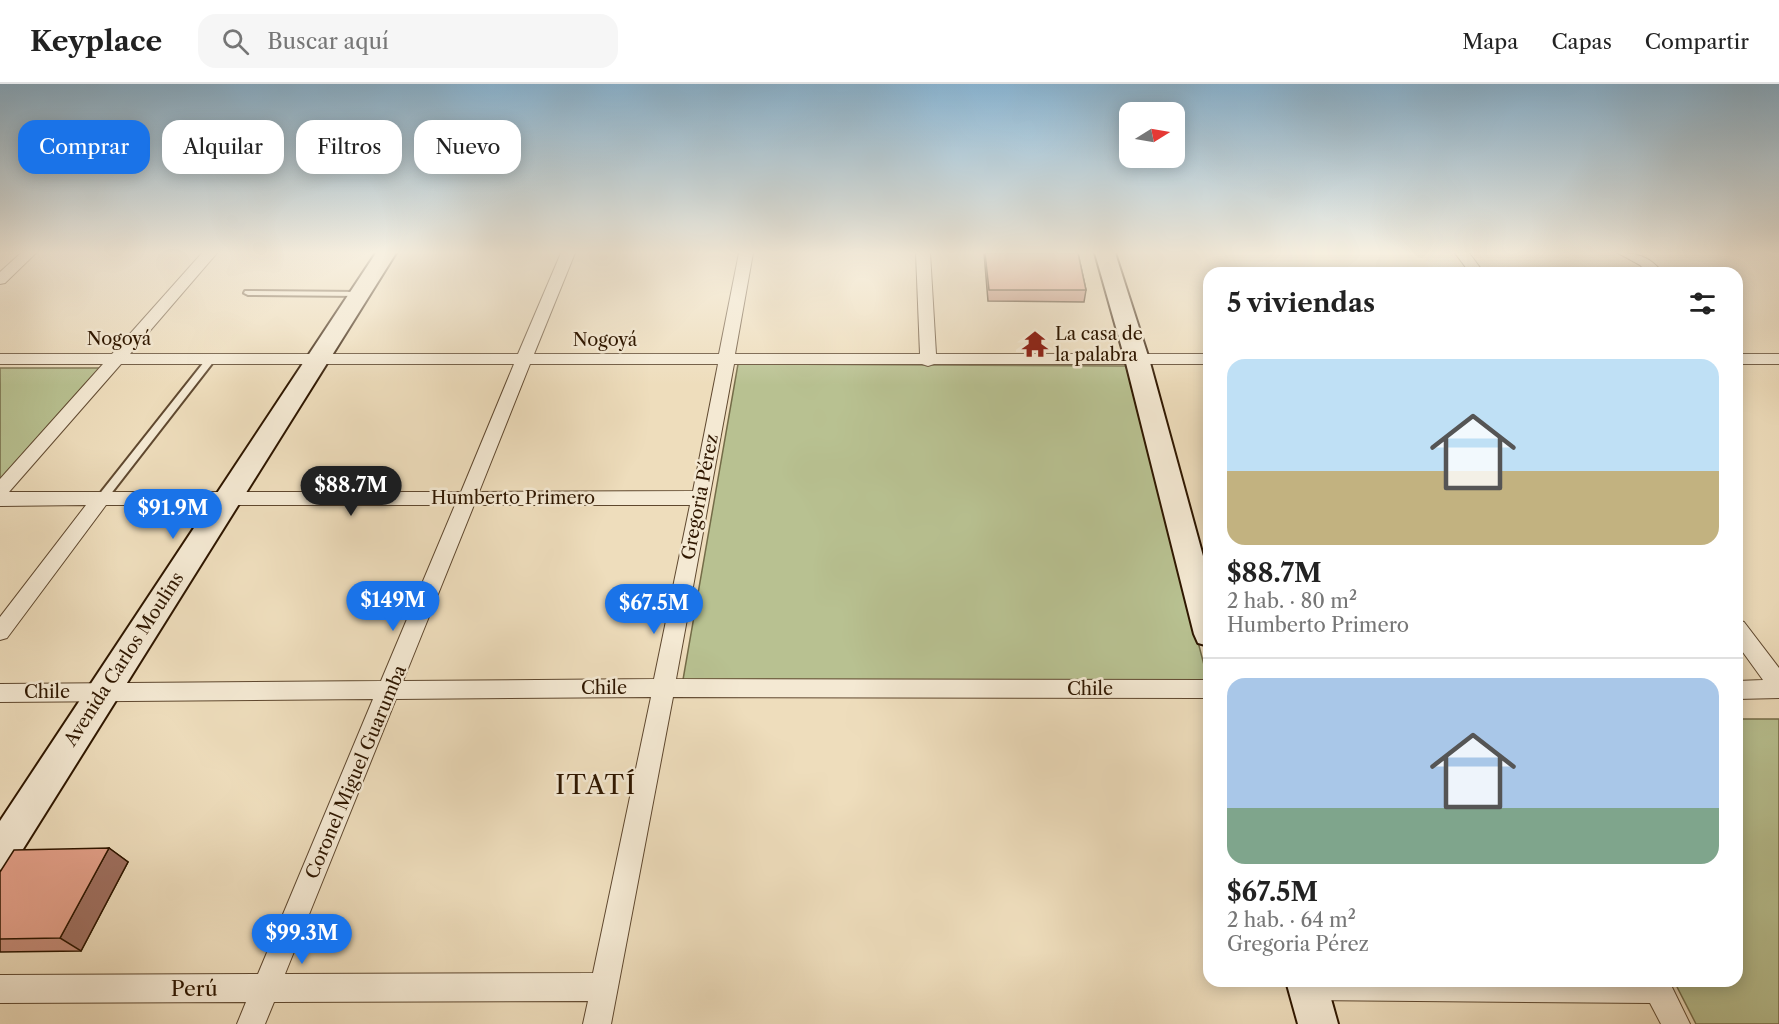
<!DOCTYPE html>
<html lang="es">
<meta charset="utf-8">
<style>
:root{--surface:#fff;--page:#f6f6f6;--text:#222;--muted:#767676;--line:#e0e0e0;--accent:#1a73e8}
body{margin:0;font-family:"Libre Caslon Text",serif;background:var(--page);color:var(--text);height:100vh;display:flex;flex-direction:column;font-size:22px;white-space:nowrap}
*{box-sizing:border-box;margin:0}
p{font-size:20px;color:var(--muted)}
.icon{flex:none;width:33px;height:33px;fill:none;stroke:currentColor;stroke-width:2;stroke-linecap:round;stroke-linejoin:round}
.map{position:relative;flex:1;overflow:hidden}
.panel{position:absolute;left:1203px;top:183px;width:540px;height:720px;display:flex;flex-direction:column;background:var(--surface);border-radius:18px;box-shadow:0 3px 15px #0003}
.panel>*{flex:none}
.hud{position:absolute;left:18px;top:36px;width:570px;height:54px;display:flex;gap:12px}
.needle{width:39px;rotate:79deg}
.buttons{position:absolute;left:1119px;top:18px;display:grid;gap:12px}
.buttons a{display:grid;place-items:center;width:66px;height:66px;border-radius:12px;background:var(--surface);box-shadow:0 3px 15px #0003;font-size:30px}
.price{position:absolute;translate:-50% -51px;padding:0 14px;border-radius:21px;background:var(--accent);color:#fff;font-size:20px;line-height:39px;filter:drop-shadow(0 2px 3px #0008)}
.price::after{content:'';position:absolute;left:50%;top:36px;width:18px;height:14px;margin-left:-9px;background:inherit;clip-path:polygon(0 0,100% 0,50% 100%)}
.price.current{background:#222;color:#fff}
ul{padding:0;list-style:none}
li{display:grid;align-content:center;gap:12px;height:318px;padding:0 24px}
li+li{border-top:2px solid var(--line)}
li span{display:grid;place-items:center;height:186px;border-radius:18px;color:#555}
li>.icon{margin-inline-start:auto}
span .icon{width:108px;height:108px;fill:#fffc;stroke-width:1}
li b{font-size:26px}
h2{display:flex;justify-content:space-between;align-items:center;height:72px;padding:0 24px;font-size:26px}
.tag{padding:0 21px;border-radius:18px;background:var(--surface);box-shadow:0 3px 15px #0003;font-size:21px;line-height:54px}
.tag.current{background:var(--accent);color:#fff}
header{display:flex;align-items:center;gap:36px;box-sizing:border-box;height:84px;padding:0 30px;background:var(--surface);border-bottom:2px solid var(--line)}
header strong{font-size:28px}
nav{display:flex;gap:33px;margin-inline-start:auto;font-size:21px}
.search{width:420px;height:54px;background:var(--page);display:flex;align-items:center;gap:15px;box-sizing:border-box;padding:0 21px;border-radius:18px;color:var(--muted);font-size:22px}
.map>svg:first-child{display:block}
.green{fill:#b8c191;stroke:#746c48;stroke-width:1.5}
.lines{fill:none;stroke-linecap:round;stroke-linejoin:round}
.lane-casing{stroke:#5f482f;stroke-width:4}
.street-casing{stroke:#5f482f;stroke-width:2}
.secondary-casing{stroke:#2f1700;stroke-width:4}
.lane{fill:#f4e9d3;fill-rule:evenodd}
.street{fill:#f4e9d3;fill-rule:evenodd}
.secondary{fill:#f4e9d3;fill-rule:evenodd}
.wall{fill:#c38a76;stroke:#2f1700;stroke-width:1.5}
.shaded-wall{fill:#9f7060;stroke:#2f1700;stroke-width:1.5}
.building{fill:#e3a089;stroke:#2f1700;stroke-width:1.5}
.labels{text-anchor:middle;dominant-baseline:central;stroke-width:5;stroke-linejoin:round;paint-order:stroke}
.poi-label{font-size:18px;fill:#2f1700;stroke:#f4e9d3;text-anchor:start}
.street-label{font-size:18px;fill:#2f1700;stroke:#f4e9d3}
.near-street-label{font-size:21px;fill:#2f1700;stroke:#f4e9d3}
.near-quarter-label{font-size:26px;letter-spacing:1.5px;fill:#2f1700;stroke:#f4e9d3}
</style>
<header>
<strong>Keyplace</strong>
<div class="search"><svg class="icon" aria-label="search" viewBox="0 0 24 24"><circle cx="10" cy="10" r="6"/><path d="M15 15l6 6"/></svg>Buscar aquí</div>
<nav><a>Mapa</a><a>Capas</a><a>Compartir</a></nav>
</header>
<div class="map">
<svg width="1779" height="940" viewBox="0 0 1779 940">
<rect width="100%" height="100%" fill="#eeddbc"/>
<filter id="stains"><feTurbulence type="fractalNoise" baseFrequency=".00333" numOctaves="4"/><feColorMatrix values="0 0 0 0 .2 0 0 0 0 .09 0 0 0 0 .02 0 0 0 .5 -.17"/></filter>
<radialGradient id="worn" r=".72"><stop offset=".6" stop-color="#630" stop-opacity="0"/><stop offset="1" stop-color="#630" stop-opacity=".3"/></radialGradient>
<path class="green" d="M 738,280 L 1126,282 L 1209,600 L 681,607 Z
M 0,284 L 104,284 L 0,402 Z
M 1737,635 L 1779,635 L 1779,940 L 1696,940 L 1674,897 L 1737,897 Z"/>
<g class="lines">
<defs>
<path id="lane" d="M 245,207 L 360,208 L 364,210 L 360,212 L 248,211 L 244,209 Z
M 211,272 L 215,275 L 214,277 L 106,416 L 98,416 L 97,414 L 98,412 L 208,273 Z"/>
<path id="street" d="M 21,169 L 36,169 L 5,199 L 0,200 L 0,188 Z
M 202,169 L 217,169 L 130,270 L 518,270 L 561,169 L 575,169 L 534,270 L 719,270 L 739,169 L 753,169 L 735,270 L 920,270 L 916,169 L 930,169 L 936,270 L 1209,270 L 1209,280 L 934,280 L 928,282 L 922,280 L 734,280 L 676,595 L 1209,596 L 1209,614 L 673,613 L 611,940 L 583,940 L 588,917 L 274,918 L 265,940 L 237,940 L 246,918 L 0,919 L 0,891 L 258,890 L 373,615 L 0,618 L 0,600 L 381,597 L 455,421 L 106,421 L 7,554 L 0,556 L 0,533 L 86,421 L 0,422 L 0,395 L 103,280 L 0,280 L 0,270 L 112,270 ZM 121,280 L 514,280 L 461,408 L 9,408 ZM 530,280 L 718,280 L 693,407 L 479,408 ZM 474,421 L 690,421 L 654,595 L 403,597 ZM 651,613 L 593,889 L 285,890 L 396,615 Z
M 1455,169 L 1469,169 L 1484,189 L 1470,189 Z
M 1618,169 C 1638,169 1650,173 1663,189 L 1648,189 L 1640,181 Z
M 1737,270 L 1779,270 L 1779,280 L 1737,280 Z
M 1737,536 L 1744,538 L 1779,584 L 1779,614 L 1737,615 L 1737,597 L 1763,596 L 1737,560 Z
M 1295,897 L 1669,897 L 1690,940 L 1661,940 L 1650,919 L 1307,916 L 1297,912 L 1293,902 Z"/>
<path id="secondary" d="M 376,169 L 396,169 L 13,781 L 0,786 L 0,737 Z
M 1095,169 L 1115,169 L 1149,275 L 1209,494 L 1209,562 L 1198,559 L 1194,550 L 1125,275 Z
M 1286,897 L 1326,897 L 1338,940 L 1298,940 Z"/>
</defs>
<use href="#lane" class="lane-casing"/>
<use href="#street" class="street-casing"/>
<use href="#secondary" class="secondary-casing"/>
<use href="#lane" class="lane"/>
<use href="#street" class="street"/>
<use href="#secondary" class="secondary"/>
</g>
<path class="wall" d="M 984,169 L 1078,169 L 1086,206 L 1084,218 L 988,217 Z
M 109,764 L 128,778 L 81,867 L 0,868 L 0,788 Z"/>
<path class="shaded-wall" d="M 109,764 L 128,778 L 81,867 L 60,854 Z"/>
<path class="building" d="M 985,169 L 1078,169 L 1086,206 L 989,206 Z
M 109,764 L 60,854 L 0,855 L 0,788 L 14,766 Z"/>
<linearGradient id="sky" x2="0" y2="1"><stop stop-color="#89b6d5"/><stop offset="0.56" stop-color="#f7f0e1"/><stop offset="1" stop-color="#f7f0e1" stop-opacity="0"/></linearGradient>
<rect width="1779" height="301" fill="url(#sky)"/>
<defs>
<symbol id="temple-bare" viewBox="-9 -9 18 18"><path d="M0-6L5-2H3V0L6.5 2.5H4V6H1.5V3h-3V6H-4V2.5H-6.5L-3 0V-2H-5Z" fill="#8f2418" stroke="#f4e9d3" stroke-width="2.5" paint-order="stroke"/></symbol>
</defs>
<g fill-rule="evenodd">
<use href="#temple-bare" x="1016" y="241" width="38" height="38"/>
</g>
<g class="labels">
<g class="poi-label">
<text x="1055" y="250">La casa de<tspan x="1055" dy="21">la palabra</tspan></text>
</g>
<g class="street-label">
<text x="119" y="255">Nogoyá</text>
<text x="605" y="256">Nogoyá</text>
<text transform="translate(700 413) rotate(-79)">Gregoria Pérez</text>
<text x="513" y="414">Humberto Primero</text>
<text transform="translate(124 575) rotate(-57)">Avenida Carlos Moulins</text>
<text x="604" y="604">Chile</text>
<text x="1090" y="605">Chile</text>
<text x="47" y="608">Chile</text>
<text transform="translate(356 688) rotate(-67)">Coronel Miguel Guarumba</text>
</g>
<g class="near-street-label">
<text x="194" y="904">Perú</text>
</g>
<g class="near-quarter-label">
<text x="596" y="701">ITATÍ</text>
</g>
</g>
<rect width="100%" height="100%" filter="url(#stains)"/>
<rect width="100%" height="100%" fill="url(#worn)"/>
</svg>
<div class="buttons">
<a><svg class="needle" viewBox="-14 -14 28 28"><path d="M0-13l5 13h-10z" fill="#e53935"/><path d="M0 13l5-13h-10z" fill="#767676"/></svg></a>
</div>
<b class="price current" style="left:351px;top:433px">$88.7M</b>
<b class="price" style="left:173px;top:456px">$91.9M</b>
<b class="price" style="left:393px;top:548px">$149M</b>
<b class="price" style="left:654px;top:551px">$67.5M</b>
<b class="price" style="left:302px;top:881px">$99.3M</b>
<div class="hud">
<a class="tag current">Comprar</a>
<a class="tag">Alquilar</a>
<a class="tag">Filtros</a>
<a class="tag">Nuevo</a>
</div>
<section class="panel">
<h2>5 viviendas<svg class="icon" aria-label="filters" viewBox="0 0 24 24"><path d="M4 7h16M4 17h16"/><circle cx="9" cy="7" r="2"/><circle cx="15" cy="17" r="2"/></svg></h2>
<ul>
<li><span style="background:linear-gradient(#bfe0f5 60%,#c2b280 0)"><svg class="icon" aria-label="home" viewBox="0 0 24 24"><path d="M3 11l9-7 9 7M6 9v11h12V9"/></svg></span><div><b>$88.7M</b><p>2 hab. · 80 m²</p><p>Humberto Primero</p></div></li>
<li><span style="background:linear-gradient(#a9c7e8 70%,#7fa58c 0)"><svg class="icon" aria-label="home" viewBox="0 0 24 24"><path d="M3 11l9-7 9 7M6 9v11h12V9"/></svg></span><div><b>$67.5M</b><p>2 hab. · 64 m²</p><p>Gregoria Pérez</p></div></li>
</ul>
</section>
</div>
